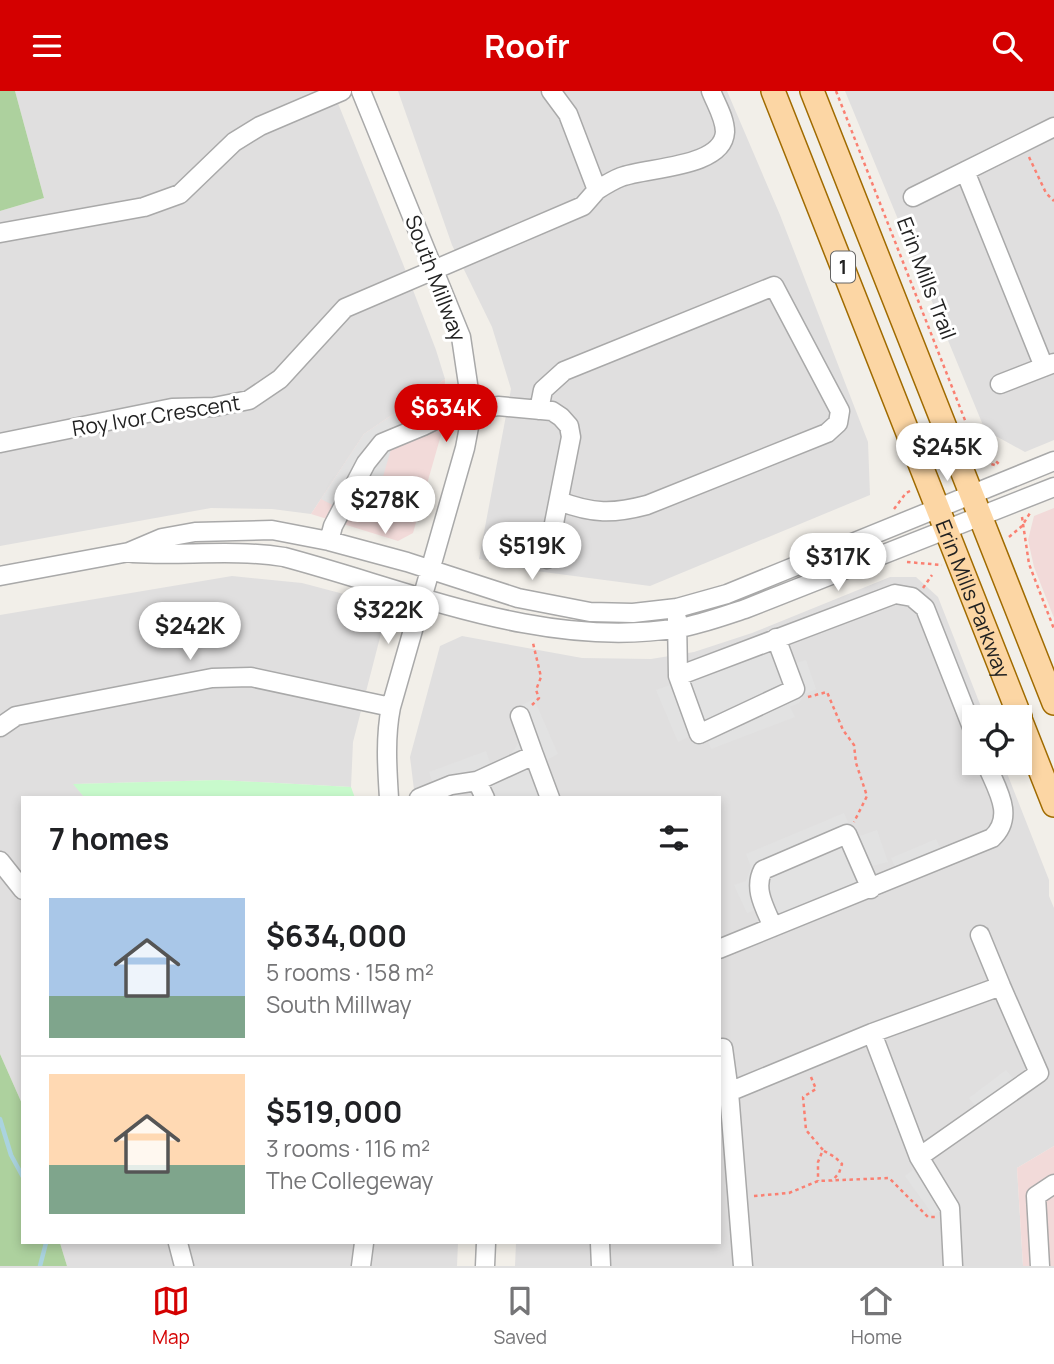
<!DOCTYPE html>
<meta charset="utf-8">
<style>
:root{--surface:#fff;--page:#f2f2f2;--text:#202124;--muted:#757577;--line:#e0e0e0;--accent:#d40000}
body{margin:0;font-family:Manrope,sans-serif;background:var(--page);color:var(--text);height:100vh;display:flex;flex-direction:column;font-size:26px;white-space:nowrap}
*{box-sizing:border-box;margin:0}
p{font-size:23px;color:var(--muted)}
.icon{flex:none;width:38px;height:38px;fill:none;stroke:currentColor;stroke-width:2;stroke-linecap:round;stroke-linejoin:round}
.map{position:relative;flex:1;overflow:hidden}
.details{position:absolute;left:21px;top:705px;width:700px;height:448px;display:flex;flex-direction:column;background:var(--surface);border-radius:0px;box-shadow:0 4px 10px #0003}
.details>*{flex:none}
.tools{position:absolute;left:962px;top:614px;display:grid;gap:14px}
.tools a{display:grid;place-items:center;width:70px;height:70px;border-radius:0px;background:var(--surface);box-shadow:0 4px 10px #0003;font-size:35px}
.price{position:absolute;translate:-50% -60px;padding:0 16px;border-radius:24px;background:#fff;color:#222;font-size:23px;line-height:46px;filter:drop-shadow(0 2px 4px #0008)}
.price::after{content:'';position:absolute;left:50%;top:42px;width:21px;height:16px;margin-left:-10px;background:inherit;clip-path:polygon(0 0,100% 0,50% 100%)}
.price.current{background:var(--accent);color:#fff}
ul{padding:0;list-style:none}
li{display:flex;align-items:center;gap:21px;height:175px;padding:0 28px}
li+li{border-top:2px solid var(--line)}
li span{display:grid;place-items:center;flex:none;width:196px;height:140px;border-radius:0px;color:#555}
li>.icon{margin-inline-start:auto}
span .icon{width:84px;height:84px;fill:#fffc;stroke-width:1}
li b{font-size:30px}
h2{display:flex;justify-content:space-between;align-items:center;height:84px;padding:0 28px;font-size:30px}
header{display:flex;justify-content:space-between;align-items:center;height:91px;padding:0 28px;background:var(--accent);color:#fff;font-size:32px;font-weight:700}
.tabs{display:flex;justify-content:space-around;align-items:center;height:98px;border-top:2px solid var(--line);background:var(--surface);font-size:19px;color:var(--muted)}
.tabs a{display:grid;justify-items:center;gap:4px}
.tabs .current{color:var(--accent)}
.map>svg:first-child{display:block}
.residential{fill:#e0dfdf}
.commercial{fill:#f2dad9}
.forest{fill:#add19e}
.park{fill:#c8facc}
.parking{fill:#e2e2e2}
.lines{fill:none;stroke-linecap:round;stroke-linejoin:round}
.stream{stroke:#aad3df;stroke-width:4.5}
.minor-casing{stroke:#a9a9a9;stroke-width:21}
.major-casing{stroke:#a06b00;stroke-width:26}
.path{stroke:#fa8072;stroke-width:2.5;stroke-dasharray:3.5 3.5;stroke-linecap:butt}
.minor{stroke:#fff;stroke-width:18}
.major{stroke:#fcd6a4;stroke-width:23}
.labels{text-anchor:middle;dominant-baseline:central;stroke-width:6;stroke-linejoin:round;paint-order:stroke}
.shield{fill:#fff;stroke:#646464;stroke-width:2}
.shield-label{font-size:19px;font-weight:bold;fill:#222}
.street-label{font-size:21px;fill:#222;stroke:#fff}
</style>
<header><svg class="icon" aria-label="menu" viewBox="0 0 24 24"><path d="M4 6h16M4 12h16M4 18h16"/></svg>Roofr<svg class="icon" aria-label="search" viewBox="0 0 24 24"><circle cx="10" cy="10" r="6"/><path d="M15 15l6 6"/></svg></header>
<div class="map">
<svg width="1054" height="1175" viewBox="0 0 1054 1175">
<rect width="100%" height="100%" fill="#f2efe9"/>
<path class="residential" d="M 15,0 L 333,0 L 403,173 L 436,259 L 445,288 L 364,343 L 311,423 L 272,418 L 211,417 L 0,455 L 0,120 L 44,107 Z
M 398,0 L 727,0 L 780,124 L 868,351 L 870,404 L 650,495 L 536,480 L 479,468 L 511,298 L 492,236 L 452,154 Z
M 845,0 L 1054,0 L 1054,349 L 1025,361 L 985,339 Z
M 232,485 L 302,492 L 374,511 L 384,531 L 353,651 L 351,696 L 219,689 L 74,693 L 85,707 L 23,707 L 23,1015 L 0,963 L 0,524 Z
M 890,486 L 916,486 L 938,506 L 985,626 L 975,626 L 975,672 L 1003,672 L 1049,789 L 1049,805 L 1054,817 L 1054,1055 L 1017,1077 L 1023,1175 L 515,1175 L 516,1152 L 719,1152 L 719,707 L 415,707 L 410,666 L 440,555 L 462,545 L 582,567 L 651,568 L 694,561 L 752,542 Z
M 60,1152 L 458,1152 L 457,1175 L 67,1175 Z"/>
<path class="commercial" d="M 445,288 L 443,337 L 413,442 L 398,450 L 311,423 L 364,343 Z
M 1054,417 L 1054,527 L 1034,476 L 1028,449 L 1034,425 Z
M 1054,1055 L 1054,1175 L 1023,1175 L 1017,1077 Z"/>
<path class="forest" d="M 0,0 L 15,0 L 44,107 L 0,120 Z
M 0,963 L 23,1015 L 23,1152 L 60,1152 L 67,1175 L 0,1175 Z"/>
<path class="park" d="M 219,689 L 351,696 L 355,707 L 85,707 L 73,693 Z"/>
<path class="parking" d="M 416,308 L 433,335 L 392,355 L 379,399 L 361,394 L 348,422 L 321,408 L 364,343 Z
M 784,553 L 790,574 L 806,569 L 816,598 L 805,603 L 799,612 L 790,616 L 795,626 L 711,658 L 708,649 L 690,645 L 678,651 L 656,599 Z
M 534,608 L 558,663 L 545,670 L 560,707 L 475,707 L 468,702 L 459,700 L 460,707 L 432,707 L 433,693 L 429,681 L 486,660 L 490,672 L 510,664 L 516,656 L 521,645 L 511,619 Z
M 844,722 L 850,736 L 860,745 L 877,739 L 888,771 L 873,775 L 877,787 L 768,834 L 761,817 L 747,822 L 734,794 L 746,790 L 751,776 L 746,763 Z
M 936,748 L 942,761 L 897,780 L 891,767 Z
M 1006,979 L 1015,990 L 978,1018 L 969,1007 Z
M 913,1079 L 942,1118 L 933,1124 L 905,1085 Z"/>
<g class="lines">
<path class="stream" d="M 0,1028 L 11,1064 L 23,1086
M 40,1175 L 46,1152"/>
<defs>
<path id="minor" d="M 361,0 L 461,246 L 472,320 L 465,357 L 391,616 C 385,646 387,676 389,707
M 965,80 L 1044,276
M 597,99 C 605,94 613,89 621,86 C 647,76 723,77 725,41 C 725,27 716,13 711,0
M 913,106 L 1054,36
M 0,142 L 144,116 L 180,103 L 234,51 L 260,35 L 342,0
M 1000,293 L 1054,272
M 539,319 L 543,299 L 564,280 L 774,195 L 840,320 L 838,332 L 827,342 L 647,414 C 613,423 593,423 559,410
M 0,352 L 172,317 L 214,316 L 249,309 L 280,288 L 345,217 L 583,115 L 597,99 L 568,23 L 551,0
M 329,450 L 333,435 L 366,372 L 382,352 L 423,335 L 437,328 L 498,315 L 552,320 L 561,326 L 569,335 L 571,346 L 547,468
M 133,462 C 184,465 233,458 284,466 C 412,500 544,559 679,537 C 702,533 723,525 745,518 L 1054,396
M 0,485 L 129,461 L 162,447 L 195,441 L 272,439 L 329,450 L 407,471 L 518,507 L 590,521 L 633,522 L 677,517 L 727,503 L 1054,370
M 677,527 L 678,585 L 895,503 L 912,506 L 925,517 L 975,644
M 678,585 L 699,643 L 795,598 L 776,547
M 520,625 L 534,664
M 0,636 L 16,625 L 212,587 L 251,586 L 391,616
M 477,690 L 485,707
M 419,707 L 451,694 L 477,690 L 534,664 L 550,707
M 0,770 L 23,799
M 773,836 C 765,817 753,798 763,779 L 847,743 L 871,798
M 980,844 L 1001,895
M 719,858 L 992,747 C 1016,725 996,697 986,672
M 872,942 L 1001,895 L 1039,982 L 919,1066
M 723,957 L 729,1001
M 178,1152 L 184,1175
M 600,1152 L 601,1175
M 361,1175 L 364,1152
M 485,1175 L 486,1152
M 743,1175 L 729,1001 L 872,942 L 919,1066 L 950,1117 L 953,1175
M 1040,1175 L 1036,1105 L 1054,1093"/>
<g id="major">
<path id="s1" d="M 773,0 L 1020,626"/>
<path d="M 812,0 L 1054,612"/>
<path d="M 1020,628 L 1054,714"/>
</g>
</defs>
<use href="#minor" class="minor-casing"/>
<use href="#major" class="major-casing"/>
<path class="path" d="M 836,0 L 970,342 L 976,351 L 1001,375
M 1029,66 L 1046,102 L 1054,110
M 978,373 L 984,371 L 998,375
M 894,418 L 906,402 L 910,400
M 1022,426 L 1029,473 L 1054,538
M 1009,446 L 1022,435 L 1030,422
M 907,471 L 942,474
M 923,497 L 932,484
M 808,606 L 827,601 L 843,639 L 854,654 L 856,672 L 867,705 L 854,731
M 532,614 L 539,607 L 536,599 L 541,586 L 533,552
M 811,986 L 816,998 L 803,1006 L 806,1039 L 823,1059 L 818,1071 L 818,1090
M 824,1060 L 835,1066 L 842,1073 L 839,1082 L 832,1090
M 754,1105 L 789,1102 L 818,1090 L 889,1087 L 928,1126 L 935,1126"/>
<use href="#minor" class="minor"/>
<use href="#major" class="major"/>
</g>
<g class="labels">
<rect class="shield" x="831" y="160.5" width="24" height="31" rx="5"/>
<g class="shield-label">
<text x="843" y="176">1</text>
</g>
<g class="street-label">
<text transform="translate(436 187) rotate(69)">South Millway</text>
<text transform="translate(927 187) rotate(69)">Erin Mills Trail</text>
<text transform="translate(156 324) rotate(-9)">Roy Ivor Crescent</text>
<text stroke="none"><textPath href="#s1" startOffset="546">Erin Mills Parkway</textPath></text>
</g>
</g>
</svg>
<div class="tools">
<a><svg class="icon" aria-label="locate" viewBox="0 0 24 24"><circle cx="12" cy="12" r="6"/><path d="M12 2v4M12 18v4M2 12h4M18 12h4"/></svg></a>
</div>
<b class="price current" style="left:446px;top:353px">$634K</b>
<b class="price" style="left:947px;top:392px">$245K</b>
<b class="price" style="left:385px;top:445px">$278K</b>
<b class="price" style="left:532px;top:491px">$519K</b>
<b class="price" style="left:838px;top:502px">$317K</b>
<b class="price" style="left:388px;top:555px">$322K</b>
<b class="price" style="left:190px;top:571px">$242K</b>
<section class="details">
<h2>7 homes<svg class="icon" aria-label="filters" viewBox="0 0 24 24"><path d="M4 7h16M4 17h16"/><circle cx="9" cy="7" r="2"/><circle cx="15" cy="17" r="2"/></svg></h2>
<ul>
<li><span style="background:linear-gradient(#a9c7e8 70%,#7fa58c 0)"><svg class="icon" aria-label="home" viewBox="0 0 24 24"><path d="M3 11l9-7 9 7M6 9v11h12V9"/></svg></span><div><b>$634,000</b><p>5 rooms · 158 m²</p><p>South Millway</p></div></li>
<li><span style="background:linear-gradient(#ffd9b3 65%,#7fa58c 0)"><svg class="icon" aria-label="home" viewBox="0 0 24 24"><path d="M3 11l9-7 9 7M6 9v11h12V9"/></svg></span><div><b>$519,000</b><p>3 rooms · 116 m²</p><p>The Collegeway</p></div></li>
</ul>
</section>
</div>
<nav class="tabs">
<a class="current"><svg class="icon" aria-label="map" viewBox="0 0 24 24"><path d="M3 6l6-2 6 2 6-2v14l-6 2-6-2-6 2zM9 4v14M15 6v14"/></svg>Map</a>
<a><svg class="icon" aria-label="saved" viewBox="0 0 24 24"><path d="M7 4h10v16l-5-4-5 4z"/></svg>Saved</a>
<a><svg class="icon" aria-label="home" viewBox="0 0 24 24"><path d="M3 11l9-7 9 7M6 9v11h12V9"/></svg>Home</a>
</nav>
